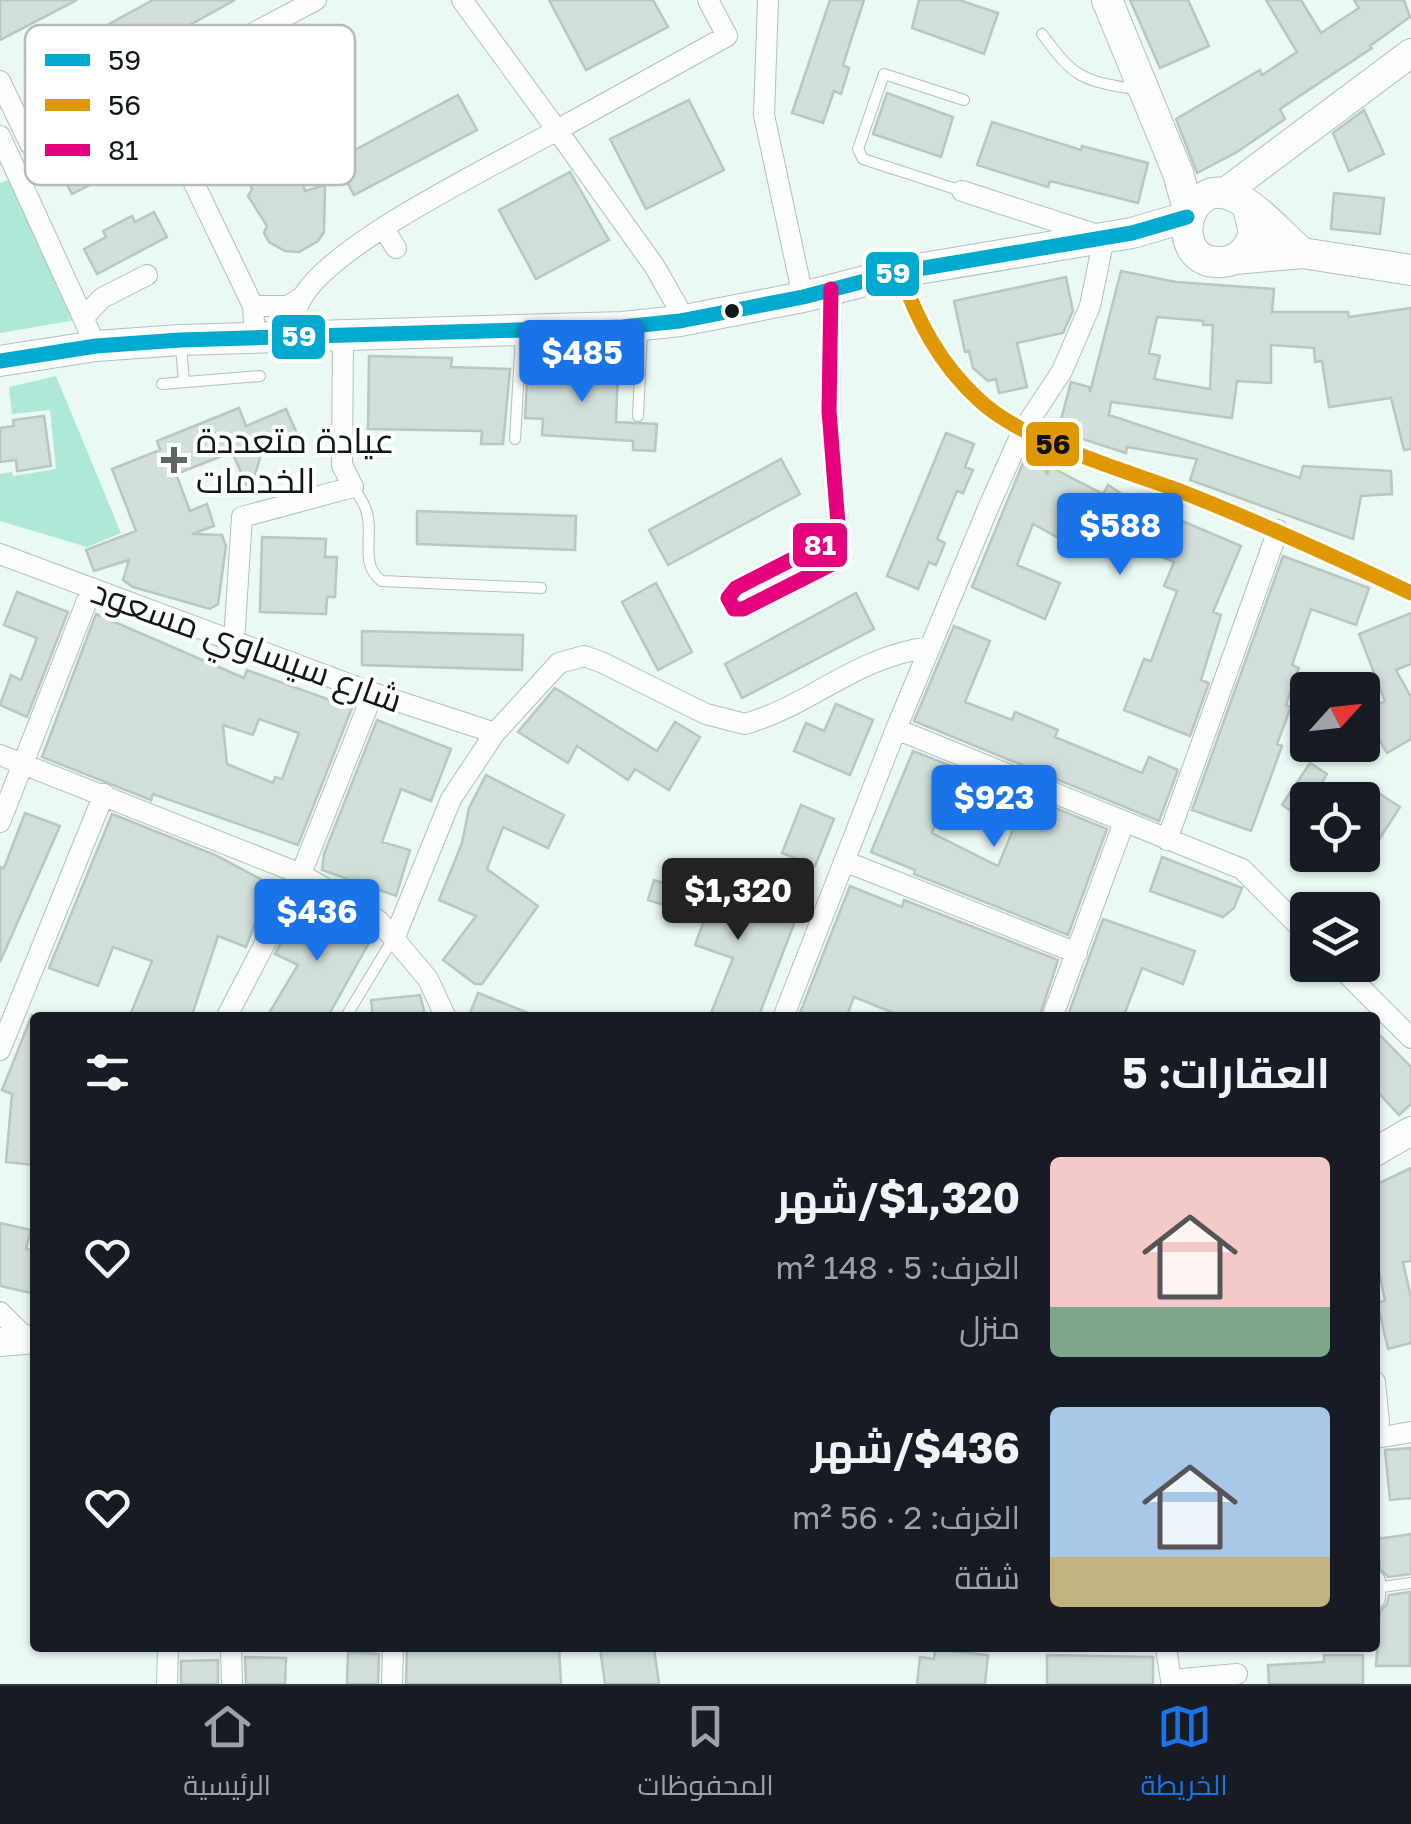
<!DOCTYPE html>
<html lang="ar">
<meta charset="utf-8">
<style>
:root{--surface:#171b24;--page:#242831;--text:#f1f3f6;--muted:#9ea1a6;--line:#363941;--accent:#1a73e8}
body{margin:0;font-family:"Golos Text",Cairo,sans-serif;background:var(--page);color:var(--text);direction:rtl;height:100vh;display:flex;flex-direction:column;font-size:38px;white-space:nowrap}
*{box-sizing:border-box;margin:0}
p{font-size:32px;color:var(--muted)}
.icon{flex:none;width:55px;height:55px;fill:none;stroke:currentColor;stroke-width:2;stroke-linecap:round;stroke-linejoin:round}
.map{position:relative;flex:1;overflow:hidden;direction:ltr}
.panel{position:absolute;left:30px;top:1012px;width:1350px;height:640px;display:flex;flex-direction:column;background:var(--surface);border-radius:10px;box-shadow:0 2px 8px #0004;direction:rtl}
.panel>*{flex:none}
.needle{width:65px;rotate:63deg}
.tools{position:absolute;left:1290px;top:672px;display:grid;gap:20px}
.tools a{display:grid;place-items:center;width:90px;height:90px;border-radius:10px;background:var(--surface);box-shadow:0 2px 8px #0004;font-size:50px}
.price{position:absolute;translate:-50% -85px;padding:0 22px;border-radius:10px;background:var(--accent);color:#fff;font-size:32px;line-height:65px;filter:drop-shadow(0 2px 5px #0008)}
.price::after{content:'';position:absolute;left:50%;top:60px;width:30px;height:22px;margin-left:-15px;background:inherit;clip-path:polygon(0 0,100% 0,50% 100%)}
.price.current{background:#222;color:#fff}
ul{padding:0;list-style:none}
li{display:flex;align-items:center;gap:30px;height:250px;padding:0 50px}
li span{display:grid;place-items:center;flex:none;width:280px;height:200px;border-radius:10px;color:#555}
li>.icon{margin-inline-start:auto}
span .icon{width:120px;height:120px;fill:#fffc;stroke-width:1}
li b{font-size:42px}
h2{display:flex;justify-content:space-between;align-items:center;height:120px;padding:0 50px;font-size:42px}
.dock{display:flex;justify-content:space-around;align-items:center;height:140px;border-top:2px solid var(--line);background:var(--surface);font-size:28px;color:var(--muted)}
.dock a{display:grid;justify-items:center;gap:5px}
.dock .current{color:var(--accent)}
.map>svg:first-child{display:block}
.green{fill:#aee8d8}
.building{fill:#d2dfdb;stroke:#b9c6c1;stroke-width:2.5;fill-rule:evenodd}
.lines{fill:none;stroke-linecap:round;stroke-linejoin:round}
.service-casing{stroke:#b2bfbb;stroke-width:12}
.minor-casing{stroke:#b2bfbb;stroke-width:22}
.tertiary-casing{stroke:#b2bfbb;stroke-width:30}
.secondary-casing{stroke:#b2bfbb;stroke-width:32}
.service{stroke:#fcfefd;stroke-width:10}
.minor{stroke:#fcfefd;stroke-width:20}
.tertiary{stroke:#fcfefd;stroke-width:28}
.secondary{stroke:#fcfefd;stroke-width:30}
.bus-1-casing{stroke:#fff;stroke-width:22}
.bus-2-casing{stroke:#fff;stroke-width:22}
.bus-3-casing{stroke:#fff;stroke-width:22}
.bus-1{stroke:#00a9ce;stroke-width:15}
.bus-2{stroke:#e09802;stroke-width:15}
.bus-3{stroke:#e5007d;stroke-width:15}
.bus-dot{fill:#0e1a16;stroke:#fff;stroke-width:4}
.poi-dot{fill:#5b6864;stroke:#fff;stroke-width:4}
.labels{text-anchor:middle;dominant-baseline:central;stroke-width:8;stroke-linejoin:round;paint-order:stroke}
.poi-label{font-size:35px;fill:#0e1a16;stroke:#fff;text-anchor:start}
.street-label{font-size:35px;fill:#0e1a16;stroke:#fff}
.key{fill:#fff;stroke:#b7bab9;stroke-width:2.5}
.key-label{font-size:28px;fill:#0e1a16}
.line-badge{stroke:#fff;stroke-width:4}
.badge-label{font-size:28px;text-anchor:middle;font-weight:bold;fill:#fff}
.pale-badge-label{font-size:28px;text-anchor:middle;font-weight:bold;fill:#111}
</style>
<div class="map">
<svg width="1411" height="1684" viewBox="0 0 1411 1684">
<rect width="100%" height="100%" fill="#eaf9f4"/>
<path class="green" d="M 10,179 L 76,320 L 0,333 L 0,183 Z
M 56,376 L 121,533 L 87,547 L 0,521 L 0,474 L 12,472 L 13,476 L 56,469 L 50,410 L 12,414 L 9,387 Z"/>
<path class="building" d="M 0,0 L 77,0 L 0,40 Z
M 153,0 L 235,0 L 99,75 L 80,40 Z
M 549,0 L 653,0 L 668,27 L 586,70 Z
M 830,0 L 864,0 L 843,65 L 849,68 L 841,94 L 834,91 L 823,123 L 792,113 Z
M 919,0 L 959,0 L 998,13 L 984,54 L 912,28 Z
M 1130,0 L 1188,0 L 1209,46 L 1160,68 Z
M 1266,0 L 1301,0 L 1321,33 L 1359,8 L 1354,0 L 1404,0 L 1410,17 L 1370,46 L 1372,48 L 1280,109 L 1285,119 L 1237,152 L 1197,173 L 1176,119 L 1260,70 L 1262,75 L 1297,52 Z
M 887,93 L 953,117 L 941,157 L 873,134 Z
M 458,95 L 477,130 L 354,195 L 336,160 Z
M 689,100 L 724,170 L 646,209 L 610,139 Z
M 1364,110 L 1384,154 L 1349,171 L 1333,133 Z
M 992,122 L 1081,150 L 1082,146 L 1148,163 L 1138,203 L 1050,181 L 1048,187 L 977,165 Z
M 129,133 L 142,158 L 72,194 L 59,169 L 81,157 L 78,151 L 107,136 L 110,143 Z
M 291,149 L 305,191 L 325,185 L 324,232 L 318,241 L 299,252 L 285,251 L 269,242 L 264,233 L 267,226 L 248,196 L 252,189 L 243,171 L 260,165 L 258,159 Z
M 570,172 L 609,240 L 536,279 L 499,210 Z
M 1334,193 L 1384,198 L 1380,234 L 1331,229 Z
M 154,212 L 167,237 L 97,274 L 84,249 L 106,237 L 103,231 L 132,216 L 135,222 Z
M 1121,271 L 1176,282 L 1274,289 L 1272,312 L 1348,312 L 1349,317 L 1411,308 L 1411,449 L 1404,450 L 1391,398 L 1329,407 L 1322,361 L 1315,362 L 1314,348 L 1271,345 L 1271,383 L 1237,381 L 1232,418 L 1111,402 L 1109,415 L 1300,478 L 1303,466 L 1391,471 L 1392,494 L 1361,496 L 1353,539 L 1190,480 L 1197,459 L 1127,447 L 1126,453 L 1058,431 L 1071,382 L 1089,387 L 1090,392 ZM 1157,317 L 1203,321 L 1203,325 L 1213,325 L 1210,389 L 1154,379 L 1160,356 L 1149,353 Z
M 1066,277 L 1073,311 L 1063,333 L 1017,343 L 1027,387 L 999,393 L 996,379 L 988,381 L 973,368 L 969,351 L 965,352 L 954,301 Z
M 369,356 L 452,358 L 451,367 L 510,369 L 503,444 L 481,444 L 482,431 L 368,429 Z
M 528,364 L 618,368 L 616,422 L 657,424 L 655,451 L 633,450 L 633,441 L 542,435 L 543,419 L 525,418 Z
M 239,408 L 246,426 L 286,409 L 300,440 L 261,454 L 250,493 L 232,452 L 176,474 L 190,511 L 207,504 L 214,526 L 192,534 L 222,535 L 226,546 L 218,604 L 210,609 L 133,587 L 123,580 L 129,560 L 94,571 L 86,550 L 136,531 L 112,469 L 160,450 L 157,441 Z
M 44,416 L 51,466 L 17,471 L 16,460 L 0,462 L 0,428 L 14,426 L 13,420 Z
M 946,433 L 974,444 L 965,467 L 973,470 L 963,493 L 957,491 L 937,539 L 945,543 L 936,565 L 929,562 L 918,589 L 887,576 Z
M 1025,458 L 1045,467 L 1047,475 L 1049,466 L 1103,494 L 1108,485 L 1128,498 L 1241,546 L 1213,612 L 1221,615 L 1201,680 L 1209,683 L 1190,736 L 1124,710 L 1144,659 L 1151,661 L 1177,591 L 1164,586 L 1174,562 L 1111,535 L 1108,541 L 1098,536 L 1088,554 L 1033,524 L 1017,565 L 1060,583 L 1045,619 L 972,587 Z
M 781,459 L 800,494 L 668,565 L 649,530 Z
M 417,511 L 576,516 L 575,550 L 417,544 Z
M 262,537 L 326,539 L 325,557 L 337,557 L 335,597 L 327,597 L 326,614 L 260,612 Z
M 1283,556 L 1369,588 L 1356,625 L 1311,609 L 1292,665 L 1299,668 L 1286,705 L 1291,707 L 1277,744 L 1282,746 L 1251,831 L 1192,810 Z
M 656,583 L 692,652 L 658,670 L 622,602 Z
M 17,592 L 68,612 L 27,717 L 0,705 L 11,675 L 21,680 L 37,638 L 4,625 Z
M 856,593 L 874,629 L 742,698 L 725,664 Z
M 1411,613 L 1411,664 L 1396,670 L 1411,697 L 1411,739 L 1387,753 L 1363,713 L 1385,701 L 1359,634 Z
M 96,614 L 244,678 L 247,670 L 352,708 L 298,845 L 153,794 L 151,800 L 42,757 ZM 259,719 L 299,733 L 282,779 L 275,777 L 273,783 L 227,764 L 223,725 L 253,735 Z
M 954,626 L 990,641 L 965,702 L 1012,720 L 1015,712 L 1058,730 L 1055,737 L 1142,773 L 1149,757 L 1178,770 L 1159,821 L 914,721 Z
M 362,631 L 523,635 L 522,670 L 362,665 Z
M 555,688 L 657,751 L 675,722 L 700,737 L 669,790 L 635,769 L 628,780 L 577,746 L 568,763 L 518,732 Z
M 836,704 L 873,720 L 850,775 L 794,751 L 806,723 L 824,731 Z
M 377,720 L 451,749 L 431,801 L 401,789 L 382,842 L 410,850 L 396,896 L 322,870 L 324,854 Z
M 913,751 L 951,766 L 938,800 L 944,802 L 932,833 L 998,866 L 1019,815 L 999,806 L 1006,788 L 1107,829 L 1068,935 L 914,874 L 915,870 L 871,852 Z
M 1310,763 L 1327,774 L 1320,786 L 1341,800 L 1308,800 L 1308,822 L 1282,805 Z
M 486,775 L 564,815 L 548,848 L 503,827 L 487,869 L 538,906 L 482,984 L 475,984 L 443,960 L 476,916 L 439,900 L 462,843 L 469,808 Z
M 1371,788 L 1400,807 L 1362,866 L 1362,801 Z
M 801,805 L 834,819 L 815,866 L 782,853 Z
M 25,813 L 60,826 L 0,962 L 0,867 L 4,868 Z
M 112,814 L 215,855 L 270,884 L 246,947 L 218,936 L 191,1018 L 129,1018 L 152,961 L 113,947 L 98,986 L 49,968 Z
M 1162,857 L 1242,888 L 1234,908 L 1223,917 L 1150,891 Z
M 654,880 L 759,913 L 768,890 L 802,903 L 758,1018 L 709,1018 L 733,958 L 695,945 L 705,918 L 648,900 Z
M 850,886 L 902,907 L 904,900 L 1058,960 L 1039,1018 L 892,1018 L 894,1013 L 854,997 L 846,1018 L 798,1018 Z
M 303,901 L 370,941 L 327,1018 L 266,1018 L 298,965 L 275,954 Z
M 1103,919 L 1195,951 L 1183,984 L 1142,968 L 1123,1018 L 1067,1018 Z
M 478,993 L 536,1016 L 536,1018 L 468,1018 Z
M 420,995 L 426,1018 L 373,1018 L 371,1000 Z
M 32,1015 L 35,1016 L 35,1165 L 6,1162 L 12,1094 L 2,1090 Z
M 1375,1030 L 1411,1067 L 1411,1104 L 1399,1115 L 1375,1089 Z
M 1411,1168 L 1411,1261 L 1403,1262 L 1411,1298 L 1411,1343 L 1388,1349 L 1377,1302 L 1385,1301 L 1375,1250 L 1375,1185 Z
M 0,1223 L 31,1230 L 26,1249 L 35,1250 L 35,1294 L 0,1286 Z
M 1411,1448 L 1411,1498 L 1390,1500 L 1385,1450 Z
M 1411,1534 L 1411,1574 L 1388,1577 L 1380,1569 L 1377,1539 Z
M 1410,1592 L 1410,1666 L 1376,1666 L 1380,1611 L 1387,1604 L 1389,1595 Z
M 407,1648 L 559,1648 L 561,1684 L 406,1684 Z
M 600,1648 L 654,1648 L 659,1684 L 605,1684 Z
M 935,1649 L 988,1655 L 985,1684 L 917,1684 L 920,1657 L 934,1659 Z
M 348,1652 L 379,1654 L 378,1684 L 347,1684 Z
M 1047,1655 L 1153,1657 L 1153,1684 L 1047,1684 Z
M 1324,1655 L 1363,1655 L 1363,1684 L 1269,1684 L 1268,1665 L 1324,1662 Z
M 245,1657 L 286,1658 L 285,1684 L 246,1684 Z
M 218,1660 L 218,1684 L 181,1684 L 181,1661 Z"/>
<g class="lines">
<defs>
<path id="service" d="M 1042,34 C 1076,80 1082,80 1138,90
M 962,191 L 863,159 L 858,149 L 884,74 L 964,100
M 181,346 L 184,382
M 162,384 L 260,376
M 638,416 L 642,331
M 515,439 L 521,336
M 353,487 C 357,494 364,502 366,510 C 375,533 358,565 382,581 L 541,588
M 345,1018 L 393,939
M 1375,1588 L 1411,1583"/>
<path id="minor" d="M 768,0 L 764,115 L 803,297
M 0,81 L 30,144
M 0,136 L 96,346
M 384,229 L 396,248
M 900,272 C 918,322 939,363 979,400 C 1024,442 1121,469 1180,491 C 1259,522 1335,557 1411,593
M 831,289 L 829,411 L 838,524 L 824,543 L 736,588 L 728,598 L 734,609 L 743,609 L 834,563 L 842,553 L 833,535
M 253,306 L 288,306 L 302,297
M 83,318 L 102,298 L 147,275
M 685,320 L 655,267 L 557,130 L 727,36 L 708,0
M 289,335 C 292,320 296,306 305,293 C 344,237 494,166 557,130 L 462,0
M 255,338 L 253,306 L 153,98 L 164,80 L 316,0
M 0,554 L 373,693 L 495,733
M 234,641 L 242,517 L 353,487 L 342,465 L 343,335
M 896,729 L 1242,869 L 1308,935
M 0,755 L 301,874 L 373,693
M 0,822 L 92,588
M 1167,840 L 1278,530
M 844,861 L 1077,953
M 394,939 L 451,799 L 495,733 L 559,663 L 584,656 L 601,662 L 706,714 L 745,724 C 814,704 852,658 930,647
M 1338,965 L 1411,1038
M 226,1018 L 301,874 L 379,921 L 428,979 L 446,1018
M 783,1018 L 896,729 L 989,506 L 1023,430 L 1062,371 L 1090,306 L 1104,237 L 962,191
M 1052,1018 L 1124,822
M 0,1050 L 104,794
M 0,1312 L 25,1337
M 1375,1382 L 1379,1422 L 1375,1428
M 1375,1438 L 1411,1432
M 1375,1581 L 1375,1598
M 231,1648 L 232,1684
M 1166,1648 L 1171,1680 L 1237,1674
M 167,1684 L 168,1648
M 392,1684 L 393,1648"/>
<path id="tertiary" d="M 1224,193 L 1411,53
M 1375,1152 L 1411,1131
M 0,1342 L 35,1339"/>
<path id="secondary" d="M 1107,0 L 1178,173 L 1189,213
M 1248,208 L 1254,232 C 1250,248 1240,261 1222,262 C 1166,266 1184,172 1235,197 C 1259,208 1282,236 1302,253
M 1235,259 L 1302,253 L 1411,270
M 0,361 L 96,346 L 180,340 L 623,327 L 680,321 L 803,297 L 900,272 L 1132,233 L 1187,217"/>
</defs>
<use href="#service" class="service-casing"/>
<use href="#minor" class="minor-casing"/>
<use href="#tertiary" class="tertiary-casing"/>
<use href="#secondary" class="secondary-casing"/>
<use href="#service" class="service"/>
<use href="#minor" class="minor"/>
<use href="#tertiary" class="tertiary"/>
<use href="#secondary" class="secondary"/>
<defs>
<path id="bus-1" d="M 0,361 L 96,346 L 180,340 L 623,327 L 680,321 L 803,297 L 900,272 L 1132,233 L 1187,217"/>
<path id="bus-2" d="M 900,272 C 918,322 939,363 979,400 C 1024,442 1121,469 1180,491 C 1259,522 1335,557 1411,593"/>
<path id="bus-3" d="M 831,289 L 829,411 L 838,524 L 824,543 L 736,588 L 728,598 L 734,609 L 743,609 L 834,563 L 842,553 L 833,535"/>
</defs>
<use href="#bus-1" class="bus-1-casing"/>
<use href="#bus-2" class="bus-2-casing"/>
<use href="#bus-3" class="bus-3-casing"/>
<use href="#bus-1" class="bus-1"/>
<use href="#bus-2" class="bus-2"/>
<use href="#bus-3" class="bus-3"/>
</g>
<circle class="bus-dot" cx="732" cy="311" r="9"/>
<path class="poi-dot" d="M169 445h10v10h10v10h-10v10h-10v-10h-10v-10h10z"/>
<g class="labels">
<g class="poi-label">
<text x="196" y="440">عيادة متعددة<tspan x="196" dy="40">الخدمات</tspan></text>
</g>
<g class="street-label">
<text transform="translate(247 645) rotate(20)">شارع سيساوي مسعود</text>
</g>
</g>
<rect x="25" y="25" width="330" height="160" rx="15" class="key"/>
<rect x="45" y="54" width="45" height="12" fill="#00a9ce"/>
<rect x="45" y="99" width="45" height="12" fill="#e09802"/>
<rect x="45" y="144" width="45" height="12" fill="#e5007d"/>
<g class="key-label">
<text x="108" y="70">59</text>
<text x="108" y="115">56</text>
<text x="108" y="160">81</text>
</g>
<g class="line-badge">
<rect x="864" y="250" width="57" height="48" rx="10" fill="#00a9ce"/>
<rect x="270" y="313" width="57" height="48" rx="10" fill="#00a9ce"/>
<rect x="1024" y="420" width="57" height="48" rx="10" fill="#e09802"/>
<rect x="791" y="521" width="58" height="48" rx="10" fill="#e5007d"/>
</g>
<g class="badge-label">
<text x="893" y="283">59</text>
<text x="299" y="346">59</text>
<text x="820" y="555">81</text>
</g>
<g class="pale-badge-label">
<text x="1053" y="454">56</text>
</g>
</svg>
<div class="tools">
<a><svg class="needle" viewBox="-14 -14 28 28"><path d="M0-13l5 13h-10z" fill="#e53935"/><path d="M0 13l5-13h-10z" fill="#9ea1a6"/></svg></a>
<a><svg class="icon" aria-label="locate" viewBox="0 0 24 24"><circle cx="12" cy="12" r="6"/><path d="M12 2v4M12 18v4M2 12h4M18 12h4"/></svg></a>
<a><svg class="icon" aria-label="layers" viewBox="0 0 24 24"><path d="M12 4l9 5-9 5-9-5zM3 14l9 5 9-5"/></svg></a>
</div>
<b class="price" style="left:582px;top:405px">$485</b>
<b class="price" style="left:1120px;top:578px">$588</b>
<b class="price" style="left:994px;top:850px">$923</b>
<b class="price current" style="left:738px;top:943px">$1,320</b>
<b class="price" style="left:317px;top:964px">$436</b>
<section class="panel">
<h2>العقارات: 5<svg class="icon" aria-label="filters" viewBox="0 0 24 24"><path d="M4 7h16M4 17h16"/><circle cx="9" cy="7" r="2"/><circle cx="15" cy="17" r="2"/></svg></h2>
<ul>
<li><span style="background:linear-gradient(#f6c9c9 75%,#7fa58c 0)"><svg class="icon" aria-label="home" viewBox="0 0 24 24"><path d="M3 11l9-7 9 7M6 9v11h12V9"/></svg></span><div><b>$1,320/شهر</b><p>الغرف: 5 · 148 m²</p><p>منزل</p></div><svg class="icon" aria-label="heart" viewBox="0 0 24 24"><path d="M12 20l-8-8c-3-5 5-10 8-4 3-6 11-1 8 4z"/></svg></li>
<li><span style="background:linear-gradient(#a9c7e8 75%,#c2b280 0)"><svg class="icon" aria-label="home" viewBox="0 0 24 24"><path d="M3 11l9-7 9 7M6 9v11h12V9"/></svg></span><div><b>$436/شهر</b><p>الغرف: 2 · 56 m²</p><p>شقة</p></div><svg class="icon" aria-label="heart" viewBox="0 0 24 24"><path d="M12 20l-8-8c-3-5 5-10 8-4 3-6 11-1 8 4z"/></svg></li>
</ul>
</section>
</div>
<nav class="dock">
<a class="current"><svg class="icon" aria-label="map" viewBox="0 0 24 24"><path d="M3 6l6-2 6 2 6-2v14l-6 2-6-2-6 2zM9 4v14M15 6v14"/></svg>الخريطة</a>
<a><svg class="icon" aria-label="saved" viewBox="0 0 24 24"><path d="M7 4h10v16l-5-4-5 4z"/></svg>المحفوظات</a>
<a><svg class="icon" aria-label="home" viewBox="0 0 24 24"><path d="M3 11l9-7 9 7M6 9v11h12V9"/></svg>الرئيسية</a>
</nav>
